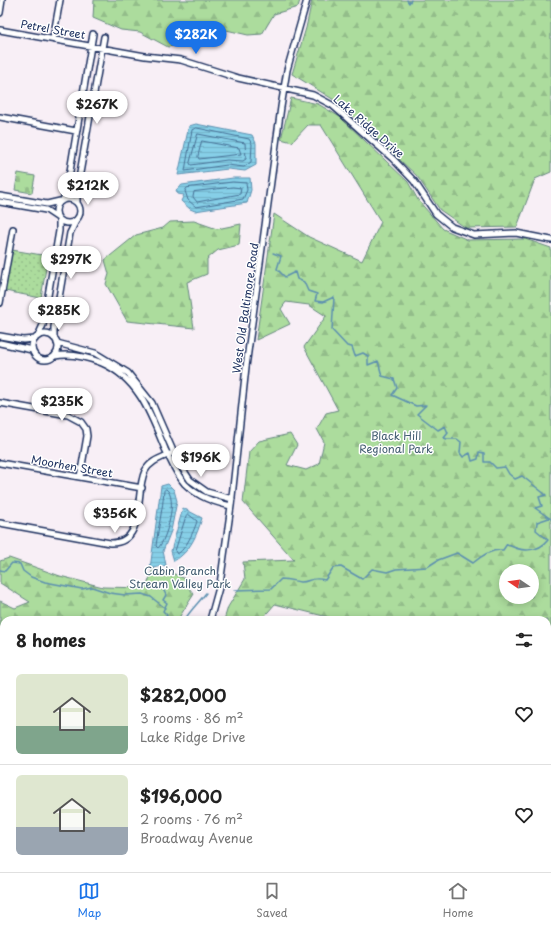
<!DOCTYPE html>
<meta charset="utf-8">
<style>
:root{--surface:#fff;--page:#f6f6f6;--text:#222;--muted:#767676;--line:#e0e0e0;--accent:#1a73e8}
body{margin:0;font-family:"Playpen Sans",sans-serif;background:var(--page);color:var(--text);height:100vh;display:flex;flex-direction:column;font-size:15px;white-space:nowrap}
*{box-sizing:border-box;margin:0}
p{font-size:13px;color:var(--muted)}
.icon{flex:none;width:22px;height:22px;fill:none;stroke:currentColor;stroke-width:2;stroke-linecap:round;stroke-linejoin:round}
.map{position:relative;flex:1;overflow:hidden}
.details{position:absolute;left:0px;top:616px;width:551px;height:256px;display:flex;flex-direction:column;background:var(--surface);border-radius:12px 12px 0 0;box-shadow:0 2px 10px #0003}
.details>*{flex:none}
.needle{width:26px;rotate:283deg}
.tools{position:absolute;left:499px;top:564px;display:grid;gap:8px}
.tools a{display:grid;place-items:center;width:40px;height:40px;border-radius:50%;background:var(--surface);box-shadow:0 2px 10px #0003;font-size:20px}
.price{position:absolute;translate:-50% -34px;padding:0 9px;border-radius:14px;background:#fff;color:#222;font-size:13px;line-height:26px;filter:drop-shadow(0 1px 2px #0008)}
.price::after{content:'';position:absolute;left:50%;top:24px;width:12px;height:9px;margin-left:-6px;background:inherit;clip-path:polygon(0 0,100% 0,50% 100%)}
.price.current{background:var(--accent);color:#fff}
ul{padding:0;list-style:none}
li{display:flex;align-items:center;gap:12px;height:100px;padding:0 16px}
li+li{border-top:1px solid var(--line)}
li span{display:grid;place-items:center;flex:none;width:112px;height:80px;border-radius:6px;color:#555}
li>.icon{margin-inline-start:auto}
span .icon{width:48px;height:48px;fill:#fffc;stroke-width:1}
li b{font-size:17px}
h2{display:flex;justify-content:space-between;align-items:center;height:48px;padding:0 16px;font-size:17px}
.menu{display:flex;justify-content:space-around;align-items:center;height:56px;border-top:1px solid var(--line);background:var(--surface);font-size:11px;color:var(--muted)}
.menu a{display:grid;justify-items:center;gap:2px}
.menu .current{color:var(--accent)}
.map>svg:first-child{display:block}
.grass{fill:url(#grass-dots);stroke:#64867e}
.forest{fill:url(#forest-firs);stroke:#64867e;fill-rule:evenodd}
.cemetery{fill:url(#cemetery-stones);stroke:#64867e}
.water{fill:url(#water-rules);stroke:#5b8fb0}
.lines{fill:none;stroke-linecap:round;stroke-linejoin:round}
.shore{stroke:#466f95;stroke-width:1}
.stream{stroke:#5b8fb0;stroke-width:1.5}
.minor-casing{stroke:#1b2f5e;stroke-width:8}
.minor{stroke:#fff;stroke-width:5}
.labels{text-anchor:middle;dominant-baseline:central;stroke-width:3;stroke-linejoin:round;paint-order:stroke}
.street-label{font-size:11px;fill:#1b2f5e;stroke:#fff}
.park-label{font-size:11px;fill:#3f5a6e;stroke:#fff}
</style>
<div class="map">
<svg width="551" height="872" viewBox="0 0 551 872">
<defs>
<pattern id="grass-dots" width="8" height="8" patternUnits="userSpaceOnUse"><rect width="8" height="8" fill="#acdc9d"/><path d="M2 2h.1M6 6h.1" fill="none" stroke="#93bd8a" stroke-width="1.8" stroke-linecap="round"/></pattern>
<pattern id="forest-firs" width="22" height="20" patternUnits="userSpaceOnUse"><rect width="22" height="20" fill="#acdc9d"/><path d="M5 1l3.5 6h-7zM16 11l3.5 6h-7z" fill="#93bd8a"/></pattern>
<pattern id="cemetery-stones" width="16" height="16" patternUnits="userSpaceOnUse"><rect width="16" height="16" fill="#acdc9d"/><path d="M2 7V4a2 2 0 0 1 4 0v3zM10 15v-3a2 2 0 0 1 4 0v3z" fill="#93bd8a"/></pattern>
<pattern id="water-rules" width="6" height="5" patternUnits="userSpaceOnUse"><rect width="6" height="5" fill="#86cfe7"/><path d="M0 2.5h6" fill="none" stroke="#73b2c9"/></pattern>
</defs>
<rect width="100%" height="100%" fill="#f8eff6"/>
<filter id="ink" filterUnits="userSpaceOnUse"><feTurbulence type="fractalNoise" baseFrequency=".025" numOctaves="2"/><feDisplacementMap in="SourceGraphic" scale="8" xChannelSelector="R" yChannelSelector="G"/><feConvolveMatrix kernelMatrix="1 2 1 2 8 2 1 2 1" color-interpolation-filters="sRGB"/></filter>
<g filter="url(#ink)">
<path class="grass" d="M 12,250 L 48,256 L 41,298 L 5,291 Z"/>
<path class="forest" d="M 94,0 L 300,0 L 298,7 L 274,14 L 262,34 L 248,35 L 222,29 L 209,39 L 168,47 L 140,32 L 121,30 L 93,18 Z
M 312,0 L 551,0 L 551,172 L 535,179 L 517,227 L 466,228 L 440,210 L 417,176 L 339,103 L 292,74 L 306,28 Z
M 291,98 L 318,104 L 340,117 L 408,182 L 418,200 L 443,229 L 468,240 L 525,239 L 551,248 L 551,868 L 547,864 L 547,620 L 340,620 L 275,604 L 261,620 L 224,620 L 228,607 L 245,579 L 243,562 L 294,560 L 243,502 L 249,452 L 259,441 L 290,434 L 297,445 L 287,465 L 306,470 L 319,464 L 324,442 L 317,429 L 326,413 L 338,410 L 304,347 L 326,316 L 309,305 L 286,302 L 281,309 L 290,324 L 256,340 L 274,214 L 309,237 L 362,261 L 381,222 L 321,125 L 308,125 L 292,142 L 281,139 ZM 506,571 L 532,571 L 532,597 L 506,597 Z
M 194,221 L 217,229 L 241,224 L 239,245 L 218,250 L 207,259 L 207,274 L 187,282 L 194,328 L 127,321 L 106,284 L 109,274 L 105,260 L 136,235 L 163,228 L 170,222 Z
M 9,558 L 60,576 L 103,587 L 146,588 L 153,569 L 172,573 L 190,581 L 188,587 L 194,594 L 180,616 L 179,620 L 4,620 L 4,784 L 0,786 L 0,601 L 15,608 L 30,602 L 0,583 L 0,561 Z"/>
<path class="cemetery" d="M 18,173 L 35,176 L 32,193 L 15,190 Z"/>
<path class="water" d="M 196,124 L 252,135 L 256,143 L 256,165 L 245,171 L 228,169 L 178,175 L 189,126 Z
M 233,178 L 250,178 L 251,190 L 247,203 L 195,211 L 190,209 L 181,201 L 184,195 L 178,194 L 176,190 L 182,185 Z
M 168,484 L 174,490 L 177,501 L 171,531 L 163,551 L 166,565 L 150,569 L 161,486 Z
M 183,508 L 202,518 C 197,535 190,552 174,561 L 171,551 Z"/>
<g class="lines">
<path class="shore" d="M 197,128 L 249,139 L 252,144 L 251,162 L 244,167 L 227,165 L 185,171 L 192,130 Z
M 198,134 L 245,143 L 246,159 L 243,161 L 227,160 L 191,165 L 190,163 Z
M 202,141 L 239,148 L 241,154 L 199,159 L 198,157 Z
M 233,182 L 246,183 L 247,190 L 243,199 L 196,207 L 188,200 L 185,191 L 187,188 Z
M 233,187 L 241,188 L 240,194 L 197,202 L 193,197 L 194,192 Z
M 166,489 C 179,497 166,541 158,548 L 156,546 C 158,527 163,509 164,491 Z
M 188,514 L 197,521 C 195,529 185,551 177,554 L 175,551 L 186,516 Z"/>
<path class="stream" d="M 407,0 L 409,3 L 411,0
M 273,253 L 281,256 L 277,269 L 285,277 L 295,272 L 297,279 L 304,282 L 308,291 L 317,294 L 315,301 L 323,302 L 334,297 L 332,330 L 347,346 L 352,347 L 355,356 L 363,353 L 368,356 L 368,365 L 378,361 L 382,376 L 394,379 L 397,388 L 392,395 L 416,406 L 426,405 L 417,414 L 438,430 L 445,426 L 448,433 L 444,438 L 447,439 L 457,439 L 461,442 L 460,453 L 463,457 L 470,453 L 472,461 L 478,459 L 479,452 L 484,453 L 484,462 L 490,462 L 496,468 L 505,467 L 509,474 L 515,479 L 522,476 L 546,495 L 539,497 L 542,506 L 535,508 L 551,519
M 0,570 L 5,571 L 12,563 L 20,564 L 23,571 L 31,577 L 45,582 L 82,589 L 92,587 L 110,593 L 125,595 L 142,594 L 151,597 L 165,608
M 161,585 L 166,595 L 163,600 L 167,603 L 163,611 L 167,615 L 163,620
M 234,590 L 271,589 L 281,579 C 289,579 293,581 300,582 C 309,583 310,576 325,580 L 333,568 L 341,567 L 362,579 L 372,569 L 387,572 L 396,569 L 427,567 L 438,560 L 457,553 L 473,563 C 481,556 492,549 503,550 L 507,544 C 520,552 538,553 548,540 L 536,530 L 537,522 L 549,518
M 185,620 C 186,615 201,600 206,593
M 0,730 L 4,731"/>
<defs>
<path id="minor" d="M 0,13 L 2,0
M 0,30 L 145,56 L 181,60 L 238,78 L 313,95 L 332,105 L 393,159 L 414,181 L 436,214 L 452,227 L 474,235 L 516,233 L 551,240
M 53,39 L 60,0
M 0,117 L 76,131
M 0,196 L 47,204 L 60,201
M56 211a12 12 0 1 1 24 0a12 12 0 1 1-24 0Z
M 63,200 L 67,189 L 93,34
M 0,202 L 46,210 L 58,218
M 77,203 L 77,190 L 104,37
M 0,303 L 13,229
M32 347a13 13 0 1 1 26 0a13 13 0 1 1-26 0Z
M 0,336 L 23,340 L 35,339
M 38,336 L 43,325 L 59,231 L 59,220
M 54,338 L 54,327 L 70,233 L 76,221
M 0,343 L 32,350
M 57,343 L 95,353 L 128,373 L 152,403 L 177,460 L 190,480 L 207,492 L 232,499
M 55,356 C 71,353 87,357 102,363 C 139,379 151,415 165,449 C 171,461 176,474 185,484 C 198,497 214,502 231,506
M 0,403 L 68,415 L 81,422 L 86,429 L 87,436 L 80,477
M 0,463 L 142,488
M 0,523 L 110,543 C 147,544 134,493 145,471 C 150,461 161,458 170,454
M 210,620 L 220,584 L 231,506 L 246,367 L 281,107 L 287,70 L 307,0
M 160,868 L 161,872
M 257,868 L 262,872
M 1,872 L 4,862
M 68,872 L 69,868
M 118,872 L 119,868
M 205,872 L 208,868"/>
</defs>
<use href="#minor" class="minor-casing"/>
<use href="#minor" class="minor"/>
</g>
</g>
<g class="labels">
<g class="street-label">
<text transform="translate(53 29) rotate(10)">Petrel Street</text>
<text transform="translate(369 126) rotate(41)">Lake Ridge Drive</text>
<text transform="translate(245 308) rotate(-82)">West Old Baltimore Road</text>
<text transform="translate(72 466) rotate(10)">Moorhen Street</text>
</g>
<g class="park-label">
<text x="396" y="435">Black Hill<tspan x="396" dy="13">Regional Park</tspan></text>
<text x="180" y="570">Cabin Branch<tspan x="180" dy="13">Stream Valley Park</tspan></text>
</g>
</g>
</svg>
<div class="tools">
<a><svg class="needle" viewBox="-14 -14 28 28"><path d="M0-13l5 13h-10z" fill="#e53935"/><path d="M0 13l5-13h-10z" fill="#767676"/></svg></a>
</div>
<b class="price current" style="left:196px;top:55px">$282K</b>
<b class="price" style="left:97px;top:125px">$267K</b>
<b class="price" style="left:88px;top:206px">$212K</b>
<b class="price" style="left:71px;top:280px">$297K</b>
<b class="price" style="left:59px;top:331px">$285K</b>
<b class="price" style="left:62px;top:422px">$235K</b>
<b class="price" style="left:201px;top:478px">$196K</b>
<b class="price" style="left:115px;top:534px">$356K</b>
<section class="details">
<h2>8 homes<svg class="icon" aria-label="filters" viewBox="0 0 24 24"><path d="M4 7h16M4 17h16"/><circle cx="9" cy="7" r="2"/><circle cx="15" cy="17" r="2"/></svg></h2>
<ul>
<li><span style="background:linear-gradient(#dfe7d0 65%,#7fa58c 0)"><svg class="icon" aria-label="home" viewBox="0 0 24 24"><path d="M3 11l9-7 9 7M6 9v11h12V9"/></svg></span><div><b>$282,000</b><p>3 rooms · 86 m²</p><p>Lake Ridge Drive</p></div><svg class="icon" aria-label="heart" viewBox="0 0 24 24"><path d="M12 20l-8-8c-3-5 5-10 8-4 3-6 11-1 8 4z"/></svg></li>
<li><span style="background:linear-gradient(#dfe7d0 65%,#9aa5b1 0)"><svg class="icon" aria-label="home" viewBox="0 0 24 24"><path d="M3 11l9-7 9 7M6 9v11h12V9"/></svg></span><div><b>$196,000</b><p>2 rooms · 76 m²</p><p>Broadway Avenue</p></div><svg class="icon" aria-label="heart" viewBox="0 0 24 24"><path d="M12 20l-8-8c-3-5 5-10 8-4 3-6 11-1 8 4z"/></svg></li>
</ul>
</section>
</div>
<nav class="menu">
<a class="current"><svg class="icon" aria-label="map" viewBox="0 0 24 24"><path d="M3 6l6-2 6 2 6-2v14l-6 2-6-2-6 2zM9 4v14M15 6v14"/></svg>Map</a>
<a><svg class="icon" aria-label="saved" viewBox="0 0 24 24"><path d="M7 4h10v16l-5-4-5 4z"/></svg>Saved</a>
<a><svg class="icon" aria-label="home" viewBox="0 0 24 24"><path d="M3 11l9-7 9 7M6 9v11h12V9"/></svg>Home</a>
</nav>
